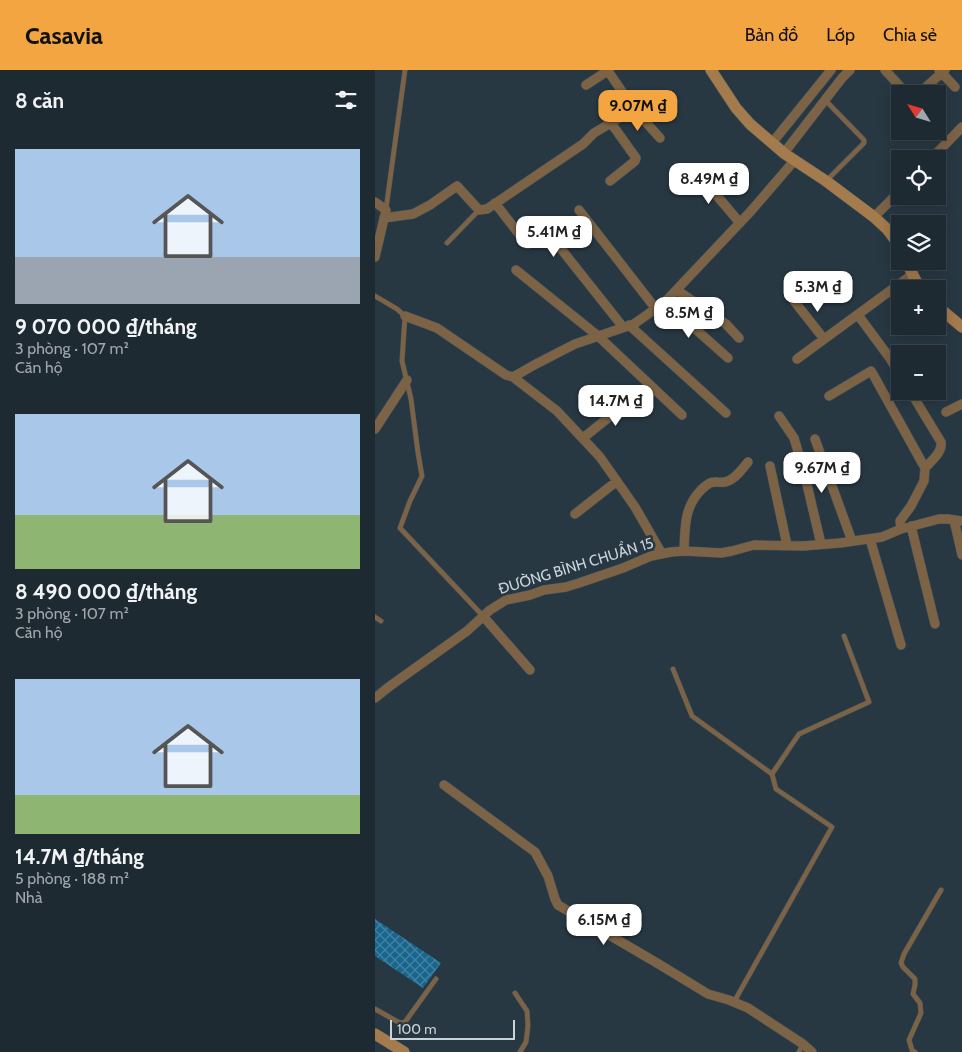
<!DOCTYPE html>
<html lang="vi">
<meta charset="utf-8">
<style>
:root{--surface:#1e2a32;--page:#2b363e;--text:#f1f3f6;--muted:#a1a7ac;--line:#3c464d;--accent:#f2a541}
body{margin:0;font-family:Cabin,sans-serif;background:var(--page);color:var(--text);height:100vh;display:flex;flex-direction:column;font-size:19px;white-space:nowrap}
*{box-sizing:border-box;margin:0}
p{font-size:16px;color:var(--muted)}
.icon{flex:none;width:28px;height:28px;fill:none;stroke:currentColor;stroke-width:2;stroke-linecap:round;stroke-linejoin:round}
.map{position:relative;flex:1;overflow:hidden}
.side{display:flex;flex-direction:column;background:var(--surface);width:375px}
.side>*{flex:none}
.needle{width:32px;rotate:307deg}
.fabs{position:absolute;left:516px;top:15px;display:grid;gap:10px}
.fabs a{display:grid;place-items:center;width:55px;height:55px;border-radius:0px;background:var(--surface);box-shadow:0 2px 12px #0003,0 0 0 1px var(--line);font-size:25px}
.scale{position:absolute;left:15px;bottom:12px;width:125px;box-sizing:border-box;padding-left:5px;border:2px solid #c9d3da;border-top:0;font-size:14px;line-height:18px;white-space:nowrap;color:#c9d3da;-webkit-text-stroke:4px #283843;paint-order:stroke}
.price{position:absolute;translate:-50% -42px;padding:0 11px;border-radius:10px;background:#fff;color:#222;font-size:16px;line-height:32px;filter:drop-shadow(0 1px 2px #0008)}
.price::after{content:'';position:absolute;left:50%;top:30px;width:15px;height:11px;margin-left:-8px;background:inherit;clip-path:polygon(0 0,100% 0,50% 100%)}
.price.on{background:var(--accent);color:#111}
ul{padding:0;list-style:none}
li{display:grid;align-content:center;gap:10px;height:265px;padding:0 15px}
li span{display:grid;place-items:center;height:155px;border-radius:0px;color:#555}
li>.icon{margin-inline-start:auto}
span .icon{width:90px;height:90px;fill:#fffc;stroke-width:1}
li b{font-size:21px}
h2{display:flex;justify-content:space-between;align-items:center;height:60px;padding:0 15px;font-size:21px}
header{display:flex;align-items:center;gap:30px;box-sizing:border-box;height:70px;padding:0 25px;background:var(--accent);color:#111}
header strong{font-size:24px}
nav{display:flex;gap:28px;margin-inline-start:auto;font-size:18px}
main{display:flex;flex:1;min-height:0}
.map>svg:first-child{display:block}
.building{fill:url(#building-cross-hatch)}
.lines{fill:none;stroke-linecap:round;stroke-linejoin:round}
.lane-casing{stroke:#45545e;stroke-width:5.5}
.street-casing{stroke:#45545e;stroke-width:10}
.secondary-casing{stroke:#45545e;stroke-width:12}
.lane{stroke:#7d6346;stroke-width:4.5}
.street{stroke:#7d6346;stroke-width:9}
.secondary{stroke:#a47b4c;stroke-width:11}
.labels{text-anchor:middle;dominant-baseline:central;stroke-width:5;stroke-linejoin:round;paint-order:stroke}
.street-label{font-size:15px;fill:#c9d3da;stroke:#283843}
</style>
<header>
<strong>Casavia</strong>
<nav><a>Bản đồ</a><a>Lớp</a><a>Chia sẻ</a></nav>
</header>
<main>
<section class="side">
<h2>8 căn<svg class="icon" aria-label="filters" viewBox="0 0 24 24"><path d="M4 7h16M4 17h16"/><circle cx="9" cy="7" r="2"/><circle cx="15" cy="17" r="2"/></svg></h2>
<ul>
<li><span style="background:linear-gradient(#a9c7e8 70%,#9aa5b1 0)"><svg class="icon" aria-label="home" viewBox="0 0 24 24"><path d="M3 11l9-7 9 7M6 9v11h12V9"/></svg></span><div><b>9 070 000 ₫/tháng</b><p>3 phòng · 107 m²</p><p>Căn hộ</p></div></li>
<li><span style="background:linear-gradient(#a9c7e8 65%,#8fb573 0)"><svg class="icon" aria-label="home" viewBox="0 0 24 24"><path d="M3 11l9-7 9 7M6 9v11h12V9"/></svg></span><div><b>8 490 000 ₫/tháng</b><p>3 phòng · 107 m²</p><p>Căn hộ</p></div></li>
<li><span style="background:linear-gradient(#a9c7e8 75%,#8fb573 0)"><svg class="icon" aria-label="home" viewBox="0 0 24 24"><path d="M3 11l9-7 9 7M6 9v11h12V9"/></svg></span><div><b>14.7M ₫/tháng</b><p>5 phòng · 188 m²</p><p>Nhà</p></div></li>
</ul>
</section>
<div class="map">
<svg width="587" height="982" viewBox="0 0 587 982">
<defs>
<pattern id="building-cross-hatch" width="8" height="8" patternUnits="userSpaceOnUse" patternTransform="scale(1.25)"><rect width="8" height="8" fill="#18668d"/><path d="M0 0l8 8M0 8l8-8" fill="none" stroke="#4382a2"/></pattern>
</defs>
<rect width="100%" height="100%" fill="#283843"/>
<path class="building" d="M 0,849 L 66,893 L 48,918 L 0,886 Z"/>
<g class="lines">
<defs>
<path id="lane" d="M 452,110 L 489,73 L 489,70 L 453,33
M 11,139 L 30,0
M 72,173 L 104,140
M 0,226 L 22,239 L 30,246 L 27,291 L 36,329 L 43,383 L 47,406 L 35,431 L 25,458 L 108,546
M 0,547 L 6,551
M 298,599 L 317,646 L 397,704 L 401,719 L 457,757 L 359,932
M 397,704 L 424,664 L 494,632 L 469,566
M 140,923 L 152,941 L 153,956 L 151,972 L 145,982
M 0,939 L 25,953 L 30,952 L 61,909
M 424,982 L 428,974
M 540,982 L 537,980 L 534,970 L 546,943 L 545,933 L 538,924 L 540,915 L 540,909 L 528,897 L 526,893 L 529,884 L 566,820"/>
<path id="street" d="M 510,0 L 532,24
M 564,0 L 580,17
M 233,1 L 259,39 L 285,68
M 211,15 L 234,0
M 543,24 L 570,0
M 397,73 L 456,0
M 409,83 L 467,8 L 475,0
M 556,89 L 587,57
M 321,101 L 365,153
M 235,111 L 260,91 L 261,88 L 236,53
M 0,132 L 11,140 L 0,187
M 120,133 L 151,173 L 153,174 L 171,161 L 175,165 L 248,257
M 204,140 L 281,239
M 499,147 L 525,121
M 9,148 L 38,144 L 55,135 L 82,116 L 104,140 L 112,139 L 208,74 L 219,63 L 259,39
M 141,200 L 223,266 L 307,345
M 302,220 L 351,254 L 364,268
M 419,231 L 449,269
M 290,232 L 353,288
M 483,245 L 514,287 L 525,305
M 30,246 L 62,258 L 131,305 L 138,307 L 161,294 L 200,274 L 259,254 L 290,232 L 376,141 L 419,91
M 254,255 L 351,343
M 422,289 L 538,204
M 138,307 L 182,341 L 225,387 L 260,437 L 287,484
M 535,321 L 566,372 C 568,382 556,391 550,398
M 454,326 L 496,301 L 499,306 L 550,398 L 549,411 L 536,436 L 525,451 L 526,459
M 571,342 L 587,334
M 404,346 L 419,368 L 429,402 L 446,474
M 0,359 L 32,310
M 208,368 L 258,328
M 440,369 L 477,471
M 395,396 L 412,475
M 200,444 L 242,411
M 579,450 L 587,485
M 536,456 L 560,554
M 495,469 L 526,575
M 309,481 C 310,458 309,437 326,420 C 329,417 331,415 335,413 C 341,411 345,413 350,412 C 360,410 367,399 373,392
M 108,546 L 155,600
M 0,628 L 15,616 L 92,561 L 115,540 L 131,530 L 155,525 L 169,520 L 191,517 L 204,513 L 248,498 L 276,486 L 296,482 L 309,481 L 346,483 L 357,481 L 379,475 L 428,476 L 465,473 L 507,467 L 526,459 L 564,449 L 573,449 L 587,451
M 69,715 L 160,782 L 173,806 L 180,829 L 183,835 L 282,893 L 333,924 L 354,930 L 373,938 L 428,974 L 437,982"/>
<path id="secondary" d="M 336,0 L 361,38 L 375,54 L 410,84 L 451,111 L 499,147 L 512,159 L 521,171 L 525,179
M 531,191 L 545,219
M 562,236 L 587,257
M 0,964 L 29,982"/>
</defs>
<use href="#lane" class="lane-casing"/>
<use href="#street" class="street-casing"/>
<use href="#secondary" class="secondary-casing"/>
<use href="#lane" class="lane"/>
<use href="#street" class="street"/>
<use href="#secondary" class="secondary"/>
</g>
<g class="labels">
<g class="street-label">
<text transform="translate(201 496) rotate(-17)">ĐƯỜNG BÌNH CHUẨN 15</text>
</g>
</g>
</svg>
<div class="fabs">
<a><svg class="needle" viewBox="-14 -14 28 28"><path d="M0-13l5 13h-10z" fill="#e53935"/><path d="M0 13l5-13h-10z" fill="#a1a7ac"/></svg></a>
<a><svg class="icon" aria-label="locate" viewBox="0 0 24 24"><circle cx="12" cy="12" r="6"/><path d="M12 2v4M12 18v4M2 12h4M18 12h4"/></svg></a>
<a><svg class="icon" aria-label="layers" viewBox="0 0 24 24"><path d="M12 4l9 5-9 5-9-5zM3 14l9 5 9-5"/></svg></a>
<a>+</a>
<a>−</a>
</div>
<div class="scale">100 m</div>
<b class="price on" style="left:263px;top:62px">9.07M ₫</b>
<b class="price" style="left:334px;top:135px">8.49M ₫</b>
<b class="price" style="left:179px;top:188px">5.41M ₫</b>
<b class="price" style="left:443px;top:243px">5.3M ₫</b>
<b class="price" style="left:314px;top:269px">8.5M ₫</b>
<b class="price" style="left:241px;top:357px">14.7M ₫</b>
<b class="price" style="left:447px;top:424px">9.67M ₫</b>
<b class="price" style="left:229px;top:876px">6.15M ₫</b>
</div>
</main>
